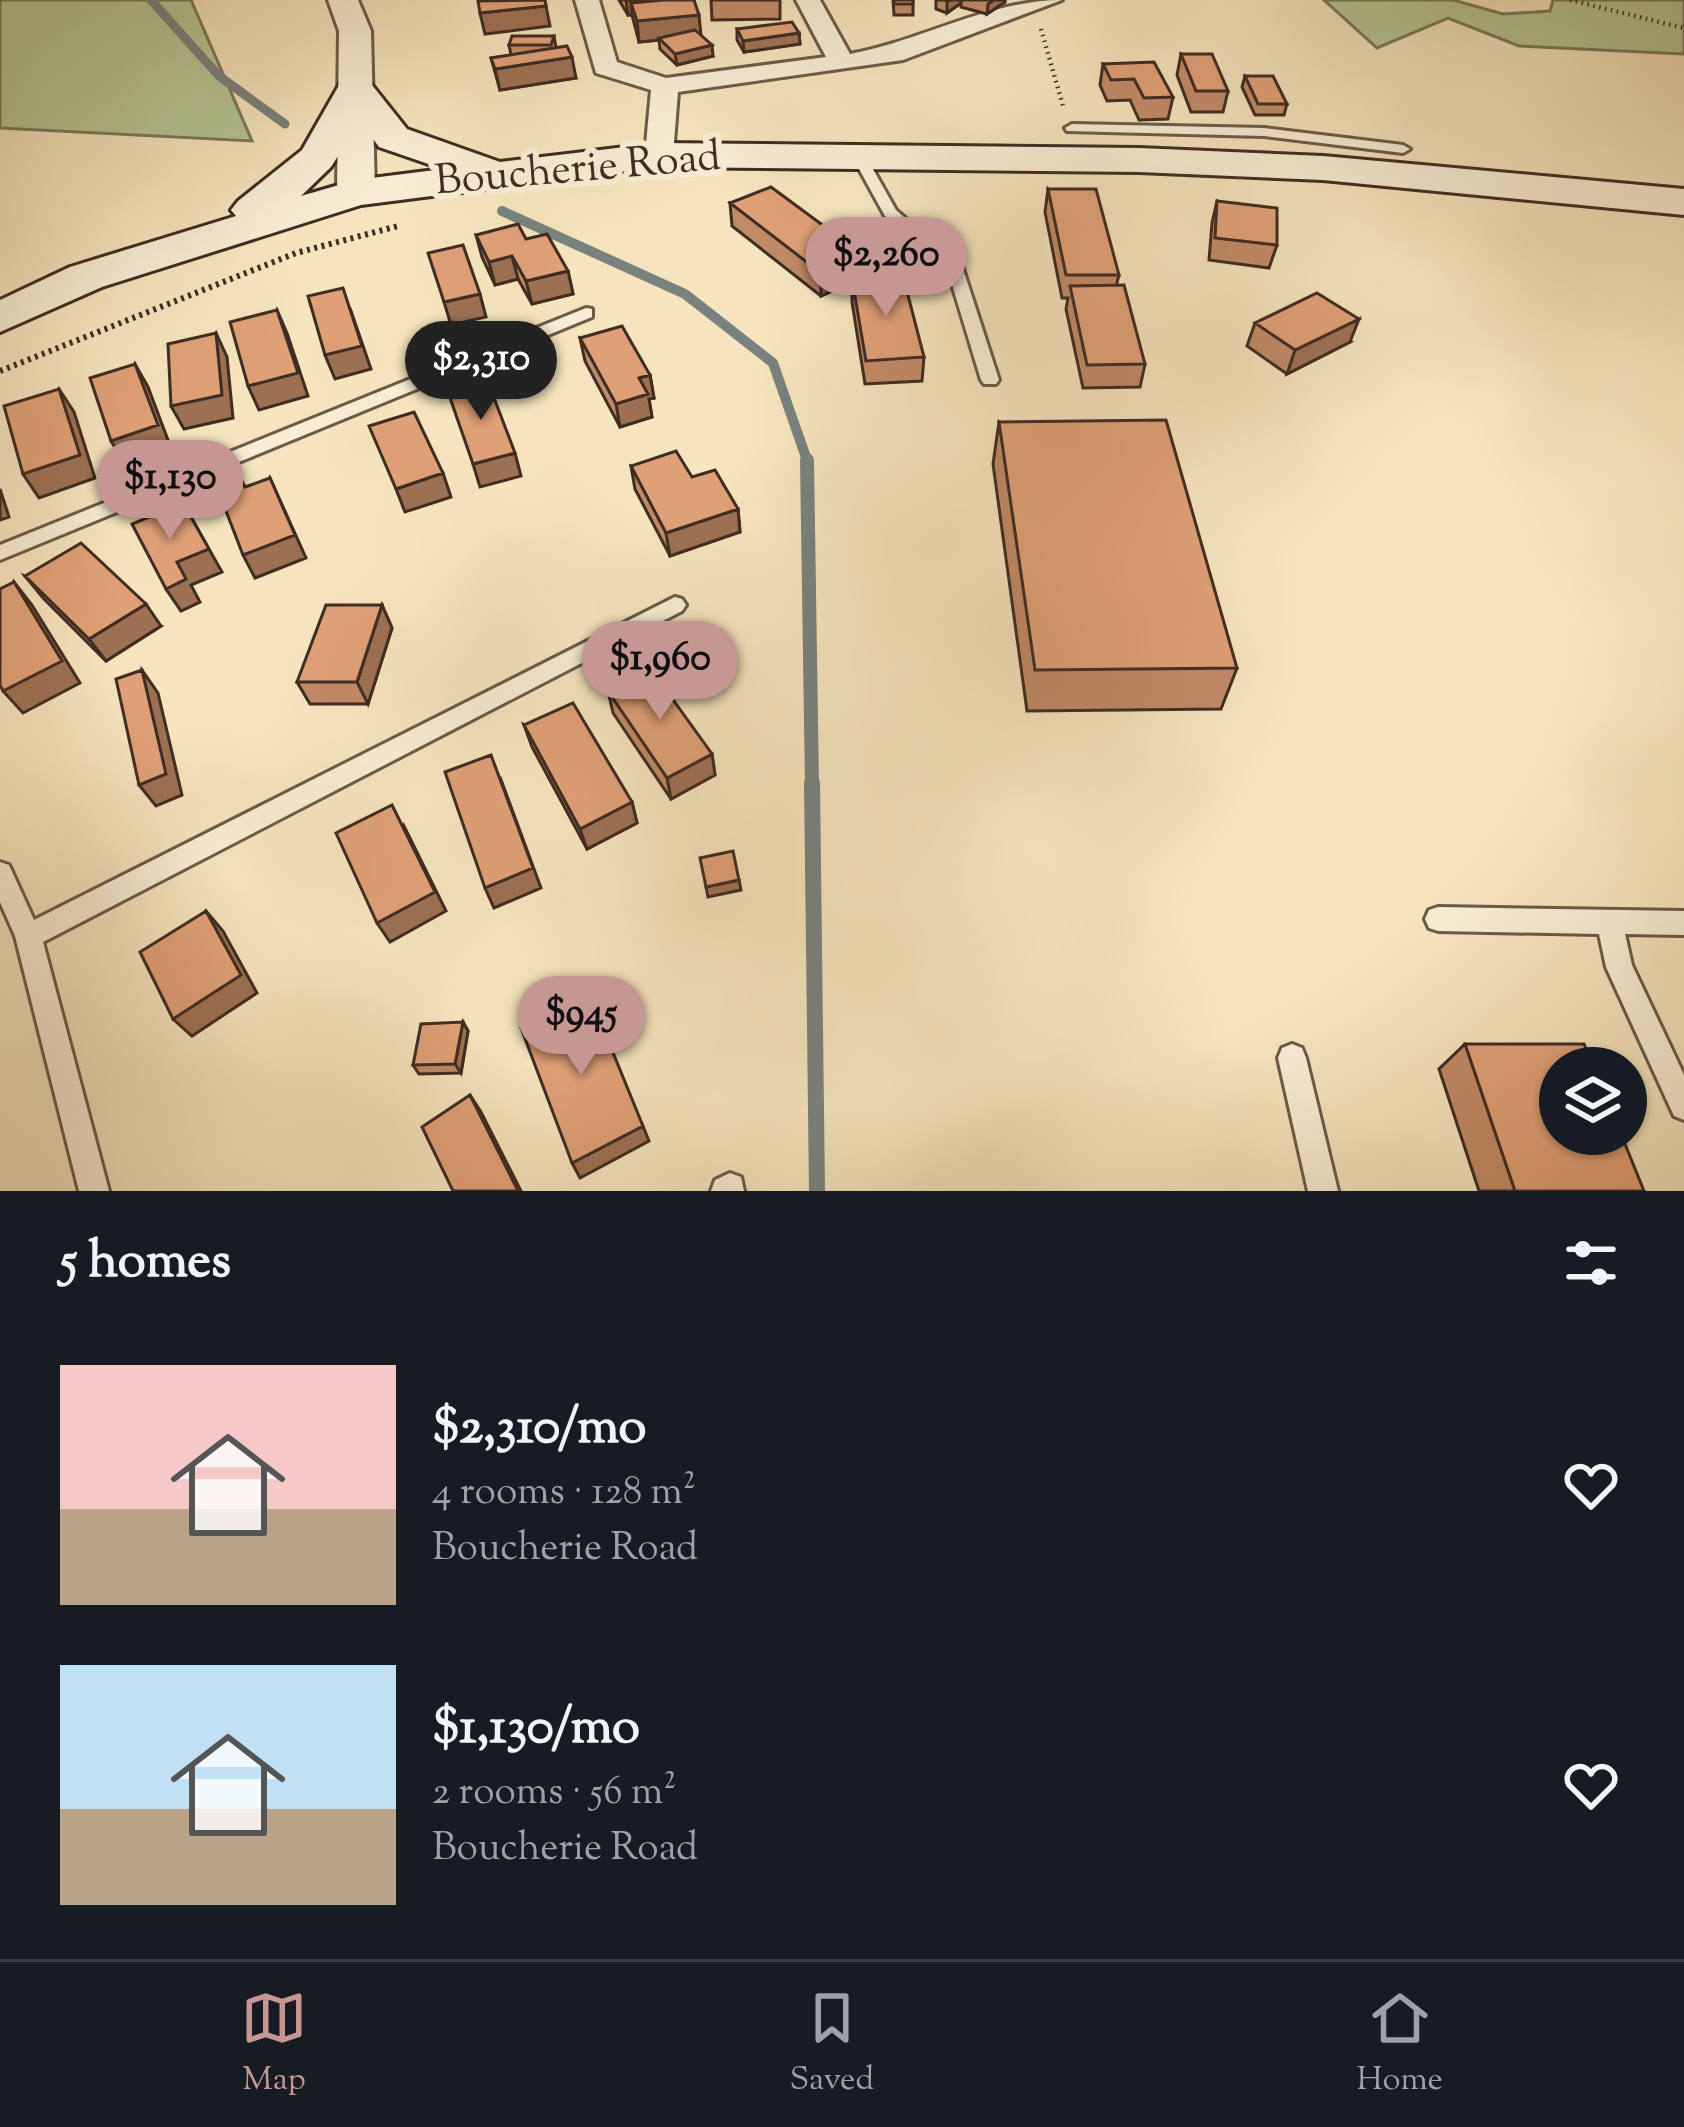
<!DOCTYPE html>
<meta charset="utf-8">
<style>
:root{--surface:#171b24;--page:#242831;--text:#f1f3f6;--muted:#9ea1a6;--line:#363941;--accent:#c59692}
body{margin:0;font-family:"Sorts Mill Goudy",serif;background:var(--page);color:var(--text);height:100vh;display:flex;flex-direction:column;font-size:45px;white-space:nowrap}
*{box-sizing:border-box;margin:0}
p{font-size:39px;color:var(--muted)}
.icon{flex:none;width:66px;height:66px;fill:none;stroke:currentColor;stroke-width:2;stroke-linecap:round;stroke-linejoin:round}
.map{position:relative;height:1191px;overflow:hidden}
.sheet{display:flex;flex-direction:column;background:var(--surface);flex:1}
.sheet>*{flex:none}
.tools{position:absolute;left:1539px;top:1047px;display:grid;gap:24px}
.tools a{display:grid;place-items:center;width:108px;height:108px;border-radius:50%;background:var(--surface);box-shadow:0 3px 9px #0004;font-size:60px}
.price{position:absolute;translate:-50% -102px;padding:0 27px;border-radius:42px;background:var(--accent);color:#111;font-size:39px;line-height:78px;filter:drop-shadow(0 3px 6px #0008)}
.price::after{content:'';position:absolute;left:50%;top:72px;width:36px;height:27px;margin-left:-18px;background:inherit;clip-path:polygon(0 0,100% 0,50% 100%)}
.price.on{background:#222;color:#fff}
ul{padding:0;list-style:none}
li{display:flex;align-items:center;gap:36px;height:300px;padding:0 60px}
li span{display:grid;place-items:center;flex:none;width:336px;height:240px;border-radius:0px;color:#555}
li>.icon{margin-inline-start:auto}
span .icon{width:144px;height:144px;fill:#fffc;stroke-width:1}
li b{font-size:51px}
h2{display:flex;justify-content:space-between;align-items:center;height:144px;padding:0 60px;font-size:51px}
.tabs{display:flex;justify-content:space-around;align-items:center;height:168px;border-top:3px solid var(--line);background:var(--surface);font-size:33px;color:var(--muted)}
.tabs a{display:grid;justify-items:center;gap:6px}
.tabs .on{color:var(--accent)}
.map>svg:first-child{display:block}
.green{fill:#b6c595;stroke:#7a785c;stroke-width:3}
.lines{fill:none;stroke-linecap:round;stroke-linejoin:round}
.stream-far3{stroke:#79827e;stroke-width:9}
.stream-far2{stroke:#79827e;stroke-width:10}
.stream-far1{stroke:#79827e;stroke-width:14}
.stream{stroke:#79827e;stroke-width:16}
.service-casing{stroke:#6c5a4a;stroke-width:6}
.minor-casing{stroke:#6c5a4a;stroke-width:6}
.tertiary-casing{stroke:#6c5a4a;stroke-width:6}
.secondary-casing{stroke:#3f2c23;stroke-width:6}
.path-far1{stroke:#3f2c23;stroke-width:4.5;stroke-dasharray:1.5 4.5;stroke-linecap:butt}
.path{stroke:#3f2c23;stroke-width:6;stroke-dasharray:3 4.5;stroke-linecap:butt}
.service{fill:#f8edd4;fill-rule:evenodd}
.minor{fill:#f8edd4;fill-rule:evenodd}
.tertiary{fill:#f8edd4;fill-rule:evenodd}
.secondary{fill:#f8edd4;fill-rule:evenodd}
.wall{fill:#c18a66;stroke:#3f2c23;stroke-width:3}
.shaded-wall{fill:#9d7053;stroke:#3f2c23;stroke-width:3}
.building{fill:#e0a077;stroke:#3f2c23;stroke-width:3}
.labels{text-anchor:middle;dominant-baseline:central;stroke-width:12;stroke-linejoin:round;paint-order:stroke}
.far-street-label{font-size:42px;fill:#3f2c23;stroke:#f8edd4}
</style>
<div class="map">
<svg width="1684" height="1191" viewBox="0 0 1684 1191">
<rect width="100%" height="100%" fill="#f5e4bd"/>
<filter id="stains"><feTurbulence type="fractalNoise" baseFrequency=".00167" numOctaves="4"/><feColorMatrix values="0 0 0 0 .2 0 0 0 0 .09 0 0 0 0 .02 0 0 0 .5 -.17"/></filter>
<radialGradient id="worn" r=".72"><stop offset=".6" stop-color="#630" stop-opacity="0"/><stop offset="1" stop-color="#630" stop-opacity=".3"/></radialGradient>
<path class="green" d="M 0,0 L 191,0 L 252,141 L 0,128 Z
M 1324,0 L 1453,0 L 1503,14 L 1550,11 L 1553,0 L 1684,0 L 1684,54 L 1519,46 L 1448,18 L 1377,48 Z"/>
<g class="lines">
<path class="stream-far3" d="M 151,0 L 219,76 L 285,124"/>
<path class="stream-far2" d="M 502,211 L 685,294 L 773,363 L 808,463"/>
<path class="stream-far1" d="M 807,460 L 812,786"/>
<path class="stream" d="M 812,783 L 817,1191"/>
<defs>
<path id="service" d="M 1072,124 L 1264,128 L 1403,145 L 1410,149 L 1403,153 L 1264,136 L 1067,131 L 1065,128 Z
M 855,155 L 865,155 L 896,210 L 963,269 L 999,380 L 996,384 L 984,384 L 981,380 L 948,271 L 885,216 L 853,158 Z
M 586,308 L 592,309 L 592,317 L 0,560 L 0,545 Z
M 675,597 L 682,599 L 686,605 L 682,611 L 43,942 L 109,1191 L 79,1191 L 15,936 L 0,902 L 0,862 L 9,865 L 34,920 Z
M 1438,907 L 1684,911 L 1684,935 L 1625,934 L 1632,965 L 1684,1075 L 1684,1120 L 1674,1116 L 1606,967 L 1599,934 L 1438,931 L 1429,928 L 1425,919 L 1429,910 Z
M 1292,1044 L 1302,1048 L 1306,1058 L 1338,1191 L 1308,1191 L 1278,1058 L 1282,1048 Z
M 730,1173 L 741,1177 L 744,1191 L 711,1191 L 715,1180 Z"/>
<path id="minor" d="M 575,0 L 599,0 L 617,62 L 666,78 L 826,57 L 796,0 L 820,0 L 850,54 C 921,41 990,0 1062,0 L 903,60 L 678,92 L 673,155 L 659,164 L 645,155 L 651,90 L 596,73 Z"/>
<path id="tertiary" d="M 328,0 L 358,0 L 371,31 L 375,193 L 370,201 L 342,201 L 337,193 L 339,31 Z"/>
<path id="secondary" d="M 355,77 L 368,80 L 407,129 L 500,162 L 659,143 L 1139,148 L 1323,156 L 1684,189 L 1684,215 L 1323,180 L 1139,172 L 659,167 L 361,205 L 102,287 L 0,332 L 0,300 L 70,267 L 236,216 L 231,210 L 238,201 L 302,150 L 342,80 ZM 360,121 L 379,147 L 443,169 L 356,180 L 301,196 L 331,167 Z"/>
</defs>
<use href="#service" class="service-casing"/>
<use href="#minor" class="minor-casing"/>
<use href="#tertiary" class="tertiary-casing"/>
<use href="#secondary" class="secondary-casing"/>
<path class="path-far1" d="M 1570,0 L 1684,28
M 1041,29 L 1063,106"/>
<path class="path" d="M 0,371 L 296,253 L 398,226"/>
<use href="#service" class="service"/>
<use href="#minor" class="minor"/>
<use href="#tertiary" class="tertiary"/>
<use href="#secondary" class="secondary"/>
</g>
<path class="wall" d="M 619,0 L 694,0 L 701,35 L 713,56 L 677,65 L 660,49 L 659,40 L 639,42 L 632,15 L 628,15 Z
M 711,0 L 780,0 L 780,19 L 712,20 Z
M 893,0 L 913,0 L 913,15 L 894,15 Z
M 936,0 L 1005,0 L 1005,2 L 987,14 L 961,7 L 961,3 L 947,13 L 936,9 Z
M 737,29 L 799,33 L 800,44 L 744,52 L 737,40 Z
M 554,36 L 556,48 L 576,78 L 500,90 L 491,58 L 511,55 L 509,45 Z
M 1181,54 L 1228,91 L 1223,112 L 1191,112 L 1177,75 Z
M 1103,64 L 1173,97 L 1168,119 L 1139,120 L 1130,100 L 1107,101 L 1100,85 Z
M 1245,76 L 1287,104 L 1284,115 L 1255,115 L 1242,87 Z
M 1048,189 L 1119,275 L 1116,286 L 1145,364 L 1140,387 L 1083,388 L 1066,309 L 1068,298 L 1062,298 L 1045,212 Z
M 1217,201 L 1277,245 L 1269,268 L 1209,260 L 1212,223 Z
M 730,203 L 863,255 L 862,278 L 924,357 L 922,381 L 865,384 L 852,302 L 852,282 L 821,296 L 732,226 Z
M 476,235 L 526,239 L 568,271 L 573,294 L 532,304 L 518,279 L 495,285 L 482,257 Z
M 1255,323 L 1350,342 L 1287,374 L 1247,346 Z
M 580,338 L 650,375 L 654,398 L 649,399 L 652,417 L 620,427 L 585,361 Z
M 999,422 L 1237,668 L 1221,709 L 1027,711 L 993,464 Z
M 631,466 L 738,509 L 740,532 L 670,556 L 635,489 Z
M 25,576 L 161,626 L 106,661 L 43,598 Z
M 382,605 L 392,628 L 368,704 L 310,704 L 297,682 Z
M 608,691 L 712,754 L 715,775 L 671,799 L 613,713 Z
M 524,725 L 632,802 L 637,823 L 587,849 L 532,747 Z
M 463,1022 L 468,1031 L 461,1073 L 419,1074 L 413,1065 Z
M 1465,1044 L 1644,1191 L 1479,1191 L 1439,1069 Z"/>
<path class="shaded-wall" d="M 626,0 L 684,0 L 631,3 L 632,15 L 628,15 Z
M 951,0 L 961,0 L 961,3 L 947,13 L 947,2 Z
M 994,0 L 1005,0 L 1005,2 L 987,14 L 988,4 Z
M 546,6 L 550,26 L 485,34 L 480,13 Z
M 699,15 L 701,36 L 639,42 L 637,21 Z
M 799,33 L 800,44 L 744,52 L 743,41 Z
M 712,45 L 713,56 L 677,65 L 675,54 Z
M 572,57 L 576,78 L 500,90 L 495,69 Z
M 863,255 L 862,278 L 821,296 L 821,273 Z
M 512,256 L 518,279 L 495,285 L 489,262 Z
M 568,271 L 573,294 L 532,304 L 526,281 Z
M 480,294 L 486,317 L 451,325 L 444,302 Z
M 277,310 L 287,333 L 308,396 L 259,410 L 248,386 Z
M 351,311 L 371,369 L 335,379 L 325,355 Z
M 1359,319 L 1350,342 L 1287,374 L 1295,350 Z
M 216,333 L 227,357 L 233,418 L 184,429 L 171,406 Z
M 135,364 L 148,387 L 171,448 L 125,464 L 111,441 Z
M 650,375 L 654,398 L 649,399 L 652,417 L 620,427 L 616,404 L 639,378 Z
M 59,389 L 74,412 L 95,478 L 39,498 L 23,474 Z
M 515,453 L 521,476 L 480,487 L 473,464 Z
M 443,473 L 451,497 L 405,512 L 396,489 Z
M 270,478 L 306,558 L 255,578 L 243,555 Z
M 0,489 L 9,517 L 0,520 Z
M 183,503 L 222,572 L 191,585 L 200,602 L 181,611 L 166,589 L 177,562 Z
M 738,509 L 740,532 L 670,556 L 666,533 Z
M 14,582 L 32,605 L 80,683 L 23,713 L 3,691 Z
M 146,604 L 161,626 L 106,661 L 89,639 Z
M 382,605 L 392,628 L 368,704 L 357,682 Z
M 142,670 L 158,693 L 182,795 L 156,806 L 139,785 Z
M 712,754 L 715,775 L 671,799 L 667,778 Z
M 500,777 L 541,888 L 494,908 L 485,888 Z
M 632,802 L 637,823 L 587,849 L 580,829 Z
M 404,826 L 446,911 L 390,942 L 377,923 Z
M 739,880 L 741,890 L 708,897 L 706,887 Z
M 206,911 L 223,931 L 257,993 L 192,1036 L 173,1019 Z
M 463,1022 L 468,1031 L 461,1073 L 455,1064 Z
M 470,1095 L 481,1112 L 521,1191 L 518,1191 Z
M 643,1126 L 649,1141 L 580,1178 L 572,1163 Z"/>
<path class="building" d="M 545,0 L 546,6 L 480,13 L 478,1 Z
M 664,0 L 694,0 L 699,15 L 637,21 L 631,3 Z
M 894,0 L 913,0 L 913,4 L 894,4 Z
M 792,22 L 799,33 L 743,41 L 737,29 Z
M 695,30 L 712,45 L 675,54 L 659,38 Z
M 512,36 L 554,36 L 551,45 L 509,45 Z
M 567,46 L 572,57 L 495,69 L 491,58 Z
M 1181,54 L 1212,54 L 1228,91 L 1196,91 Z
M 1154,62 L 1173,97 L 1144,98 L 1134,79 L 1111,80 L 1103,64 Z
M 1245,76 L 1273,76 L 1287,104 L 1258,104 Z
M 771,187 L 863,255 L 821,273 L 730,203 Z
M 1048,189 L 1096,189 L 1119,275 L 1066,275 Z
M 1217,201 L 1277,208 L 1277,245 L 1215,238 Z
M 518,224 L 526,239 L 547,234 L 568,271 L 526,281 L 512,256 L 489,262 L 476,235 Z
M 463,245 L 480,294 L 444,302 L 428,253 Z
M 903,276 L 924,357 L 866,361 L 852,279 Z
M 1124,285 L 1145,364 L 1087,365 L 1070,286 Z
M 343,288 L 362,346 L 325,355 L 308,296 Z
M 1317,293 L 1359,319 L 1295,350 L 1255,323 Z
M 277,310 L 298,373 L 248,386 L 230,322 Z
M 622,326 L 650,375 L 639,378 L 648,394 L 616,404 L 580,338 Z
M 216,333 L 222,395 L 171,406 L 168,344 Z
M 135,364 L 158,425 L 111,441 L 90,378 Z
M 488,382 L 515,453 L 473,464 L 448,392 Z
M 59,389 L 80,455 L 23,474 L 4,406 Z
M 414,412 L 443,473 L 396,489 L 369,426 Z
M 1166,420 L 1237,668 L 1035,670 L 999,422 Z
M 676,451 L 692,477 L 715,470 L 738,509 L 666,533 L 631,466 Z
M 240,476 L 245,487 L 270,478 L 295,535 L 243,555 L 216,485 Z
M 183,503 L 209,549 L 177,562 L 186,579 L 166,589 L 132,524 Z
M 81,543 L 146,604 L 89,639 L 25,576 Z
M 14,582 L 62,661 L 3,691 L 0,685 L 0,589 Z
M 326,605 L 382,605 L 357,682 L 297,682 Z
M 651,669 L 712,754 L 667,778 L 608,691 Z
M 142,670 L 166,774 L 139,785 L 116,679 Z
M 573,703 L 632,802 L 580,829 L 524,725 Z
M 491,755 L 533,868 L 485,888 L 445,772 Z
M 392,805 L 435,892 L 377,923 L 336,833 Z
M 733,851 L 739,880 L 706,887 L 700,858 Z
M 206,911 L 241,975 L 173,1019 L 140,952 Z
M 589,994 L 643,1126 L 572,1163 L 521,1028 Z
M 463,1022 L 455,1064 L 413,1065 L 421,1024 Z
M 1465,1044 L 1584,1044 L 1594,1068 L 1560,1068 L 1560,1134 L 1621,1134 L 1644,1191 L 1515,1191 Z
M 470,1095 L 518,1191 L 453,1191 L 422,1127 Z"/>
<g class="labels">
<g class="far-street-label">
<text transform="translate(578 171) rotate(-5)">Boucherie Road</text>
</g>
</g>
<rect width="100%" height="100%" filter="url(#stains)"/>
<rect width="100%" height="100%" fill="url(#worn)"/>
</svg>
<div class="tools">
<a><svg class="icon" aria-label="layers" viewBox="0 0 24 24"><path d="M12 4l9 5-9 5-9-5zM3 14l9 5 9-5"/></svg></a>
</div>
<b class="price" style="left:886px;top:319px">$2,260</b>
<b class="price on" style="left:481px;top:423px">$2,310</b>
<b class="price" style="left:170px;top:542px">$1,130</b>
<b class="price" style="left:660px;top:723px">$1,960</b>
<b class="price" style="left:581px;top:1078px">$945</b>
</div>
<section class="sheet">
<h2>5 homes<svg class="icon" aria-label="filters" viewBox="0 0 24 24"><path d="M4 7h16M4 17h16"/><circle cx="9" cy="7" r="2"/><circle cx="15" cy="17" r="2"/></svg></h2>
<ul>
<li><span style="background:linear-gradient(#f6c9c9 60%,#b9a48a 0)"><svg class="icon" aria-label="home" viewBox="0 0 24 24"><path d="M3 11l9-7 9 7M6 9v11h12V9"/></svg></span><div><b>$2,310/mo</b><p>4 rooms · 128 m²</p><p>Boucherie Road</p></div><svg class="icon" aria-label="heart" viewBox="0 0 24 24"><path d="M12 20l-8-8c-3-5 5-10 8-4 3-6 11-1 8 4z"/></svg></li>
<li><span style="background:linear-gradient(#bfe0f5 60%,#b9a48a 0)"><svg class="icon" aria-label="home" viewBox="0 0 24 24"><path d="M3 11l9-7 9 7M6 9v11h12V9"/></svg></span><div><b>$1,130/mo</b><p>2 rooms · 56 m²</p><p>Boucherie Road</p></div><svg class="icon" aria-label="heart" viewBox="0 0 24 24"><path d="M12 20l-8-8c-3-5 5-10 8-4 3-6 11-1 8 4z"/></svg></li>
</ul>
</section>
<nav class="tabs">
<a class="on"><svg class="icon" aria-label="map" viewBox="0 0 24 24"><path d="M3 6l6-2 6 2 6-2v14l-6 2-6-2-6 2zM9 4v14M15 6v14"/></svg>Map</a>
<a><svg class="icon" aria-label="saved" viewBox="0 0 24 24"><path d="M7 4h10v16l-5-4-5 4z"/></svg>Saved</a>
<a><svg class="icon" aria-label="home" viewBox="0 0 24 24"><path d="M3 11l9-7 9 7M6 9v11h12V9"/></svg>Home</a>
</nav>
